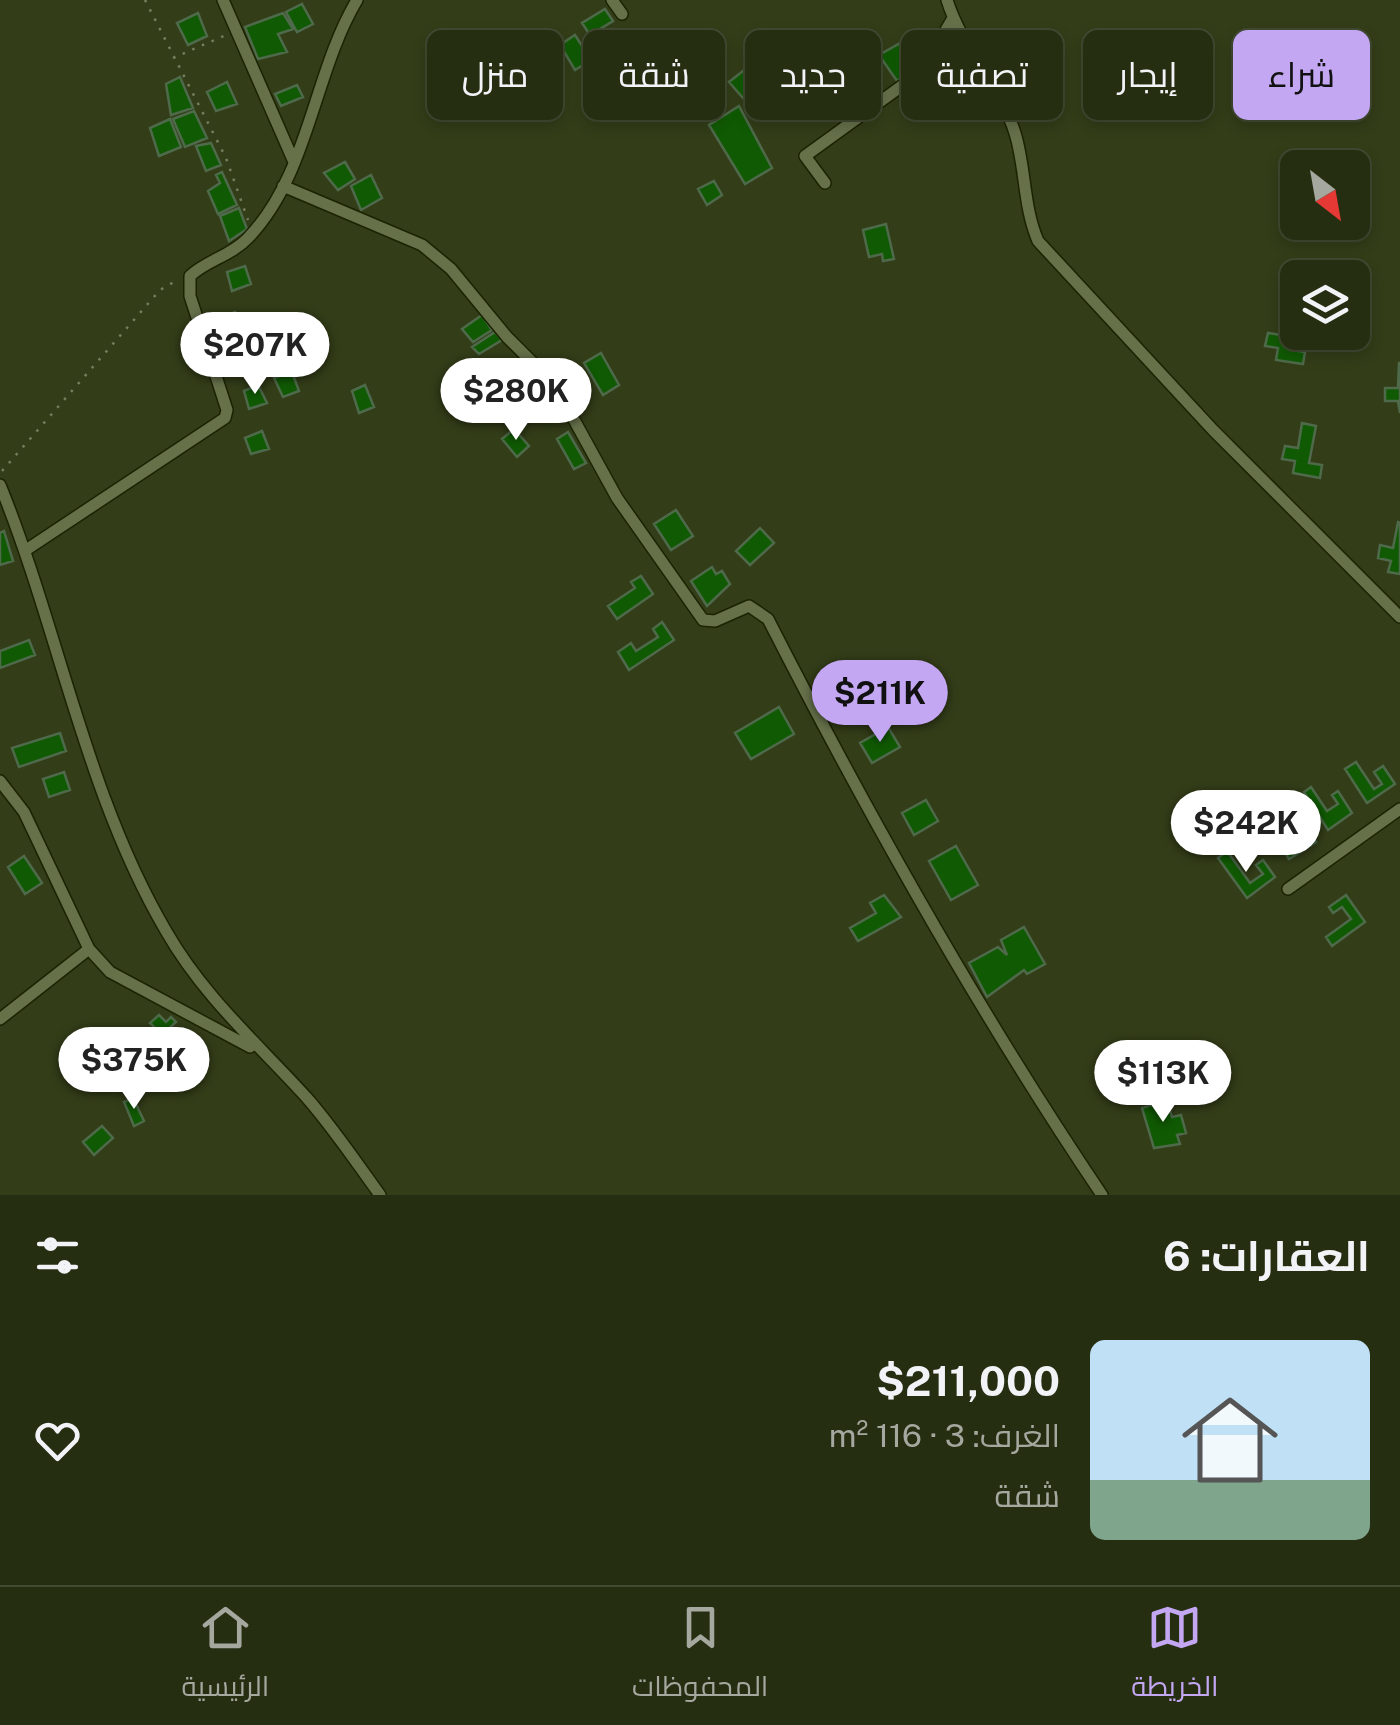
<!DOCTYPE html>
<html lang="ar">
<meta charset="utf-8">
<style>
:root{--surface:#262e12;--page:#323a20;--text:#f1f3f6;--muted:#a4a89f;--line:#424a32;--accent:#c3a7f2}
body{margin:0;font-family:"Public Sans",Cairo,sans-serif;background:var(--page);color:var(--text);direction:rtl;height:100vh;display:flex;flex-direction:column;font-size:38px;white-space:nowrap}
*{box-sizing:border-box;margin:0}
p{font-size:32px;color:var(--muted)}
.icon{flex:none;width:55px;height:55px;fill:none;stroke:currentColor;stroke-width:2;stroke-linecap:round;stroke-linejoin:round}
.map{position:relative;height:1195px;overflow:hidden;direction:ltr}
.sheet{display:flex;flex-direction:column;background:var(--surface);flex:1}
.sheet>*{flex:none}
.top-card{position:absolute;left:30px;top:30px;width:1340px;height:90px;direction:rtl;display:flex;gap:20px}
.needle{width:65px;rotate:149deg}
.controls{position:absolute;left:1280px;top:150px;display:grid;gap:20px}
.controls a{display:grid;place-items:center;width:90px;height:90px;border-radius:15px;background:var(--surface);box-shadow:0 5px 15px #0003,0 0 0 2px var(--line);font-size:50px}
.price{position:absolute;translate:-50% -85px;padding:0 22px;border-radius:35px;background:#fff;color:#222;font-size:32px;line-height:65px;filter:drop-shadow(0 2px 5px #0008)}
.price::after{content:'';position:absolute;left:50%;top:60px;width:30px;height:22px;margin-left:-15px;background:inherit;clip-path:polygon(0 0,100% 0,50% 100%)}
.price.on{background:var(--accent);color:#111}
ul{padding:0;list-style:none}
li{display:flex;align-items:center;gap:30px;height:250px;padding:0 30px}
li+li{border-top:2px solid var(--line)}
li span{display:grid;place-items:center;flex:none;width:280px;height:200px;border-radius:15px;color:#555}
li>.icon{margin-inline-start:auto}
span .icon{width:120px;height:120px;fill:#fffc;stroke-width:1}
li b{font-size:42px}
h2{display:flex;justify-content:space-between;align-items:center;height:120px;padding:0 30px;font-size:42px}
.tag{padding:0 35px;border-radius:15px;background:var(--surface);box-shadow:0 5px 15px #0003,0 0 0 2px var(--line);font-size:35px;line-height:90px}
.tag.on{background:var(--accent);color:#111}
.tab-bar{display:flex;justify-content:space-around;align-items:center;height:140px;border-top:2px solid var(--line);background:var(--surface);font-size:28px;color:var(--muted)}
.tab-bar a{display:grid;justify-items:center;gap:5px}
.tab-bar .on{color:var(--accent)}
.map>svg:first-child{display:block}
.building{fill:#105a03;stroke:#4e6a4a;stroke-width:2.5}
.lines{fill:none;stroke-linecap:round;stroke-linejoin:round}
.street-casing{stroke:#1b2300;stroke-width:14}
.path{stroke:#767e5f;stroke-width:2.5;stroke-dasharray:2.5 8;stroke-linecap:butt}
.street{stroke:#66714a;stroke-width:11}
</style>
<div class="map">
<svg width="1400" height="1195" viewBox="0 0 1400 1195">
<rect width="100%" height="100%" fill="#333d18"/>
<path class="building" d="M 302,4 L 313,24 L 297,32 L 286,12 Z
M 605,9 L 613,21 L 590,35 L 582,23 Z
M 198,13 L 207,36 L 188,45 L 177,23 Z
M 283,13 L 293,29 L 278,34 L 287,52 L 258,59 L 245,27 Z
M 575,35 L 591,60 L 575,70 L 560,45 Z
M 904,41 L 920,64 L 897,81 L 879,55 Z
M 743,71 L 764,94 L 750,106 L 729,82 Z
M 180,77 L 193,108 L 171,115 L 166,84 Z
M 227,82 L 237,104 L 216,111 L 207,92 Z
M 297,85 L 303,97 L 281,106 L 275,94 Z
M 739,106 L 772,168 L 745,184 L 709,125 Z
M 194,111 L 207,138 L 185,147 L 173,119 Z
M 170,119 L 181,147 L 159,156 L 150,128 Z
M 211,143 L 221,165 L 206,171 L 196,146 Z
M 345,162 L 355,179 L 338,190 L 324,173 Z
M 222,172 L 237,205 L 218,214 L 208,191 L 220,183 L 216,175 Z
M 371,175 L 382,198 L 361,210 L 351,186 Z
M 714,181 L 722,195 L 707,205 L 698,189 Z
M 239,208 L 247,229 L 229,241 L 220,216 Z
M 886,224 L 894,259 L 883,261 L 882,254 L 869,257 L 863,230 Z
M 245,266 L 251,284 L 232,291 L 227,272 Z
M 1285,310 L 1298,312 L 1292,350 L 1305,352 L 1303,364 L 1276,360 L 1278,348 L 1265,346 L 1268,333 L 1281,335 Z
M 235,312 L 241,329 L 213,339 L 209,324 Z
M 482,315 L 492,330 L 473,342 L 462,329 Z
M 495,332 L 502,340 L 479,354 L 472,347 Z
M 242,339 L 254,360 L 224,372 L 217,351 Z
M 601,353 L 619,385 L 603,395 L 584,363 Z
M 1399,363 L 1400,363 L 1400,413 L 1398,401 L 1385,401 L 1385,388 L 1398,388 Z
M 292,372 L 299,391 L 283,397 L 274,378 Z
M 258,385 L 267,403 L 249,409 L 244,391 Z
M 365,385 L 374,407 L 359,413 L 352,391 Z
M 1302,423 L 1316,426 L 1309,463 L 1322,465 L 1320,478 L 1293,473 L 1295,461 L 1282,459 L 1285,446 L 1298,448 Z
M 514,429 L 529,446 L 517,457 L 502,439 Z
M 262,431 L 269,449 L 251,454 L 245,438 Z
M 568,432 L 586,463 L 574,469 L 557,439 Z
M 676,510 L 693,536 L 671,550 L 654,524 Z
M 1398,522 L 1400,523 L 1400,574 L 1388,572 L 1391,561 L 1378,558 L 1380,545 L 1393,548 Z
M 760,528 L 774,543 L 750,565 L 736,551 Z
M 4,531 L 13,561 L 0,565 L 0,533 Z
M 712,567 L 716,574 L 722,571 L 730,584 L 707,606 L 691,581 Z
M 641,576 L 653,594 L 617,619 L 608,606 L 635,588 L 631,582 Z
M 662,622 L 674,640 L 629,670 L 618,652 L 631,643 L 636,651 L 658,637 L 653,629 Z
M 29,640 L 35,655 L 0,668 L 0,651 Z
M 779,707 L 794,734 L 751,759 L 735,733 Z
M 888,727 L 900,747 L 872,763 L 860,743 Z
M 60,733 L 66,751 L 19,767 L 12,748 Z
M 1356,762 L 1374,789 L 1382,784 L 1374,772 L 1383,766 L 1395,784 L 1367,803 L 1345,769 Z
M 64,772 L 70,790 L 49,797 L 43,779 Z
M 1311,787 L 1327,811 L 1338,804 L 1332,795 L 1338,791 L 1352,813 L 1328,830 L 1304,792 Z
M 926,800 L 938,821 L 914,835 L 902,813 Z
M 1280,822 L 1294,844 L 1301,840 L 1295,830 L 1305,824 L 1316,842 L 1289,859 L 1269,829 Z
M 956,846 L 978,885 L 951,900 L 929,861 Z
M 1227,851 L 1250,883 L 1263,874 L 1256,865 L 1263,860 L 1275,877 L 1247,898 L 1218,858 Z
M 24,856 L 42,883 L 25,894 L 8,867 Z
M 884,895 L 901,917 L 858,941 L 850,928 L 876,913 L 870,903 Z
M 1346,895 L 1365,922 L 1332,946 L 1326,937 L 1351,919 L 1342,907 L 1333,913 L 1329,907 Z
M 1024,927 L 1045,964 L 1027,974 L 1024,970 L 987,997 L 969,963 L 998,947 L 1007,955 L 1001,940 Z
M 159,1015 L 166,1022 L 171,1017 L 176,1022 L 162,1035 L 150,1023 Z
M 133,1098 L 144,1121 L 134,1126 L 124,1102 Z
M 1167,1100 L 1172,1117 L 1181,1115 L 1186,1133 L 1177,1135 L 1180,1144 L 1154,1148 L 1142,1108 Z
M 102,1126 L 113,1138 L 94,1155 L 83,1142 Z"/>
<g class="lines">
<defs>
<path id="street" d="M 223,0 L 294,162
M 612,0 L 622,14
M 947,0 C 962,48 999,84 1015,133 C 1026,169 1023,206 1038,241 L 1213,430 L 1400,617
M 825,183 L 805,156 L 921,72 L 953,18
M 283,186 L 422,245 L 451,269 L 507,337 L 555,385 L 617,498 L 703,620 L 715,621 L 749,606 L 768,619 C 869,817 978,1011 1102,1195
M 0,485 C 59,630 86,795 166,931 C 203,996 258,1044 307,1098 C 334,1129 356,1162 380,1195
M 26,550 L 225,418 L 227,410 L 190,296 L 190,276 C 207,260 231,256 248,238 C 309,175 313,74 357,0
M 0,781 L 24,812 L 89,949 L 110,972 L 250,1047
M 1288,889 L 1400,809
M 0,1019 L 89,949"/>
</defs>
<use href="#street" class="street-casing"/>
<path class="path" d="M 145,0 L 226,158 L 248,220
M 173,58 L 226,35
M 2,471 L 160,290 L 179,279"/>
<use href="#street" class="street"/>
</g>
</svg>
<div class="controls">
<a><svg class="needle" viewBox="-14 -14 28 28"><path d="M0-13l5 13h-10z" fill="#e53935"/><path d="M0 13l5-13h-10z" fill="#a4a89f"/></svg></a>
<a><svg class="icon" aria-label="layers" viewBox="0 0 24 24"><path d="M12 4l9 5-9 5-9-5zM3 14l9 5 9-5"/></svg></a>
</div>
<b class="price" style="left:255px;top:397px">$207K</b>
<b class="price" style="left:516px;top:443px">$280K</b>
<b class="price on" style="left:880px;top:745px">$211K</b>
<b class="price" style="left:1246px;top:875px">$242K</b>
<b class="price" style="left:134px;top:1112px">$375K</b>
<b class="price" style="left:1163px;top:1125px">$113K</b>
<div class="top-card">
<a class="tag on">شراء</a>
<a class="tag">إيجار</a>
<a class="tag">تصفية</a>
<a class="tag">جديد</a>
<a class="tag">شقة</a>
<a class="tag">منزل</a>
</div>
</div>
<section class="sheet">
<h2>العقارات: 6<svg class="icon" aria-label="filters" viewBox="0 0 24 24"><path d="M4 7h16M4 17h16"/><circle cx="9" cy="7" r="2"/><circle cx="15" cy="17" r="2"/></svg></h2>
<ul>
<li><span style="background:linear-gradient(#bfe0f5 70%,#7fa58c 0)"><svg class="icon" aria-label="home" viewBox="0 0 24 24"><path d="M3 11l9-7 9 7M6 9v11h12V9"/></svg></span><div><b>$211,000</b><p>الغرف: 3 · 116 m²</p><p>شقة</p></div><svg class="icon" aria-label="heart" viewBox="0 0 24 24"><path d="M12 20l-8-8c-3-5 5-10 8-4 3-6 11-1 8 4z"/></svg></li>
</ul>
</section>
<nav class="tab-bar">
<a class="on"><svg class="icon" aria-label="map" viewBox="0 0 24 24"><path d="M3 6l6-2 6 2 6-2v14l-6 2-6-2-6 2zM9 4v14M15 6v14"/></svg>الخريطة</a>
<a><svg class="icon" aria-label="saved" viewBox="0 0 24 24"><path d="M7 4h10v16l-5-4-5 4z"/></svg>المحفوظات</a>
<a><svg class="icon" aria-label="home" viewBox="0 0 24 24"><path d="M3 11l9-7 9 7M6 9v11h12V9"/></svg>الرئيسية</a>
</nav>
